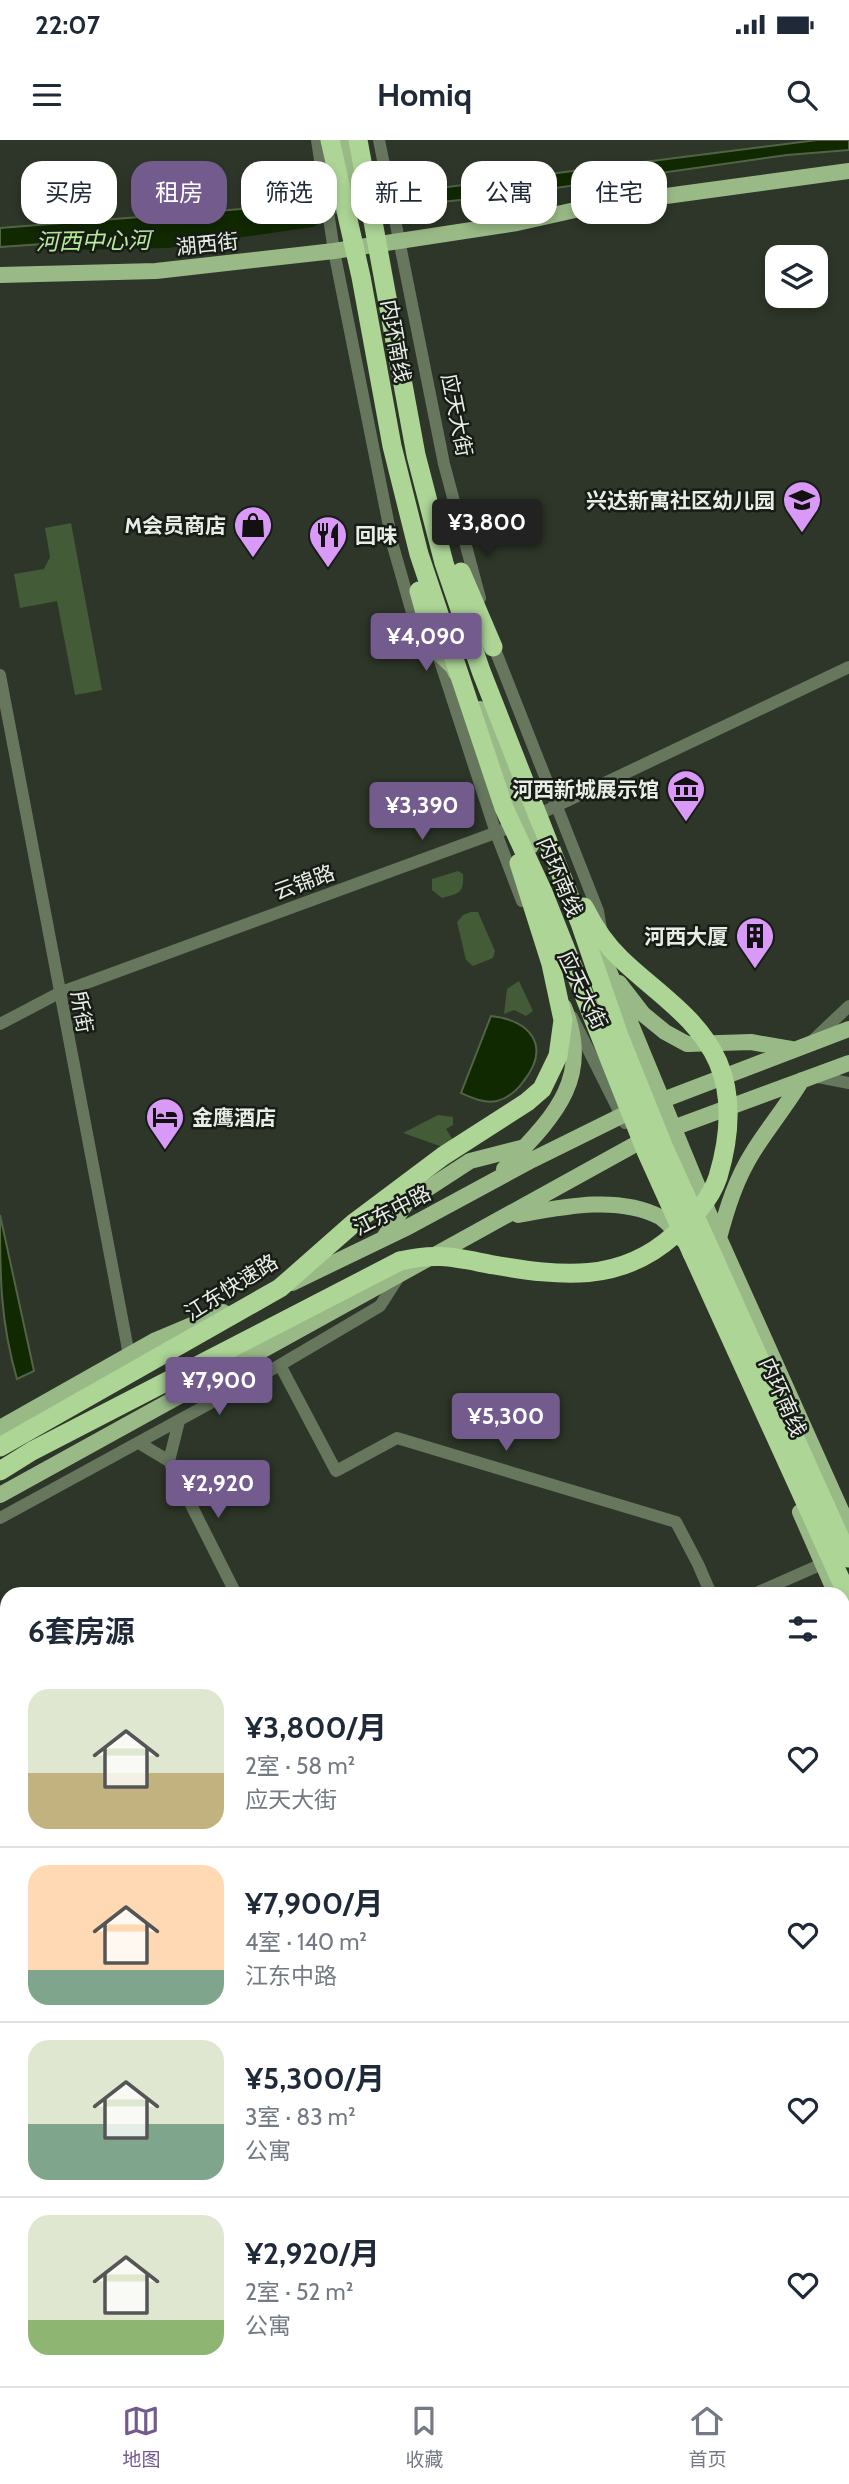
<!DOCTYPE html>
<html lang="zh">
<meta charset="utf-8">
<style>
:root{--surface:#fff;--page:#f6f6f7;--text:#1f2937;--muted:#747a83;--line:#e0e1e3;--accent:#735c8d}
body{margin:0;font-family:Cabin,"Noto Sans SC",sans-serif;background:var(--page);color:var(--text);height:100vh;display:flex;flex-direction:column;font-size:26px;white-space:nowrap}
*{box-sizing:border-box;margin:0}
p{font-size:23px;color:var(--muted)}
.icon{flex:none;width:38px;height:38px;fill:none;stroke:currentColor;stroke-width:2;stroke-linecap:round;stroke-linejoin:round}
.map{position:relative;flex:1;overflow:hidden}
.side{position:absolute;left:0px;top:1447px;width:850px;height:800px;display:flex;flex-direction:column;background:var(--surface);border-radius:21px 21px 0 0;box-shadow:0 4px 10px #0003}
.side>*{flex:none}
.banner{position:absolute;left:21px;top:21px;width:808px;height:63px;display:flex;gap:14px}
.tools{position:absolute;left:765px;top:105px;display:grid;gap:14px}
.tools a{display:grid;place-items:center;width:63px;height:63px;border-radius:14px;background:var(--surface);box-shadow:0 4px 10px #0003;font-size:35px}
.price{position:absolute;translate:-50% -60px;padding:0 16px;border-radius:7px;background:var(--accent);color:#fff;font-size:23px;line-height:46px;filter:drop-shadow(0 2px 4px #0008)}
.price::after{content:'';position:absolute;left:50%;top:42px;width:21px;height:16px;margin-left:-10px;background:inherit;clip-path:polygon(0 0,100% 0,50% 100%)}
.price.on{background:#222;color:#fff}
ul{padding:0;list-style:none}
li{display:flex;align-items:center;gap:21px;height:175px;padding:0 28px}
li+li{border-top:2px solid var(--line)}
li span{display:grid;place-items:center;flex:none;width:196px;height:140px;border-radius:21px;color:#555}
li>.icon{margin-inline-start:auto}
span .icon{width:84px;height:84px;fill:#fffc;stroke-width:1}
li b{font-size:30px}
h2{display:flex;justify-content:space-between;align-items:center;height:84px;padding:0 28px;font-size:30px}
.pill{padding:0 24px;border-radius:21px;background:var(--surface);box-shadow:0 4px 10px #0003;font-size:24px;line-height:63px}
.pill.on{background:var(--accent);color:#fff}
.status{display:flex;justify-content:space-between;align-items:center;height:49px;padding:0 35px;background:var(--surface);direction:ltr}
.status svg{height:19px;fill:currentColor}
header{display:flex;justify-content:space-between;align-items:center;height:91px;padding:0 28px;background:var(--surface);font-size:32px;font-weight:700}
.dock{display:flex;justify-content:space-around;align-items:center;height:98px;border-top:2px solid var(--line);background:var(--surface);font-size:19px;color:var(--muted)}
.dock a{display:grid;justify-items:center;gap:4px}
.dock .on{color:var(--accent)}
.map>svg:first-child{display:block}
.green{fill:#445b37}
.water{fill:#102900;stroke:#516445;stroke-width:2}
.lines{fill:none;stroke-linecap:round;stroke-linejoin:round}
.river{stroke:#102900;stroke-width:18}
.minor{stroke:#67775e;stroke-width:12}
.major{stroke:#99ba86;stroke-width:16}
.highway{stroke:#add596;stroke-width:19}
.highway-bridge{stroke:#add596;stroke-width:19}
.labels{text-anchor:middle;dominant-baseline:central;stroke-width:5;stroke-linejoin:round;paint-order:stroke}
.street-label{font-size:21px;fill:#e8eee5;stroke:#181c16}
.poi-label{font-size:21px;font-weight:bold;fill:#e8eee5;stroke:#181c16;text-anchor:end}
.water-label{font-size:23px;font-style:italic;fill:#b7ed98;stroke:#181c16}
</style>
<div class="status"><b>22:07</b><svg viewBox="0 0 49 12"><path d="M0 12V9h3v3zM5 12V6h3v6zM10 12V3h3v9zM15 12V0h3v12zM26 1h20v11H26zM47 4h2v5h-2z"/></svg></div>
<header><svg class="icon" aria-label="menu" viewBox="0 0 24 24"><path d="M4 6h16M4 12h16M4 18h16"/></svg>Homiq<svg class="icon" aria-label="search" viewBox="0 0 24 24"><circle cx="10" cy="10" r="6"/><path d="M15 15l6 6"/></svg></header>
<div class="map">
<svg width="849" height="2246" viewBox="0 0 849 2246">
<rect width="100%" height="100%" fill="#2d3628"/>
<path class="green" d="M 71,383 L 102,550 L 75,555 L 57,461 L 20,468 L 14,434 L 44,429 L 50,417 L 45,388 Z
M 458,731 L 463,734 C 464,754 459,753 442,758 L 432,750 L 432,739 Z
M 471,772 L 478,772 L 495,811 L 493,818 L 473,826 L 466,820 L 457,782 L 463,775 Z
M 519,841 L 533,871 L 526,876 L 514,870 L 504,874 L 507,849 Z
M 438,975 L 453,977 L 453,985 L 446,989 L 457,1006 L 454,1011 L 403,993 Z"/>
<path class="water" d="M 817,0 L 849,0 L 849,10 L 787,15 L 500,56 L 302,76 L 143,97 L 0,107 L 0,88 L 254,68 L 393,54 Z
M 491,876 C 530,880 552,906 523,942 C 517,950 508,958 497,961 C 485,964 472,958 461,953 Z
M 0,1075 L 34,1231 L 17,1239 C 0,1181 0,1134 0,1075 Z"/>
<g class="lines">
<path class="river" d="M 66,101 L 167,99 L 311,78"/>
<path class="minor" d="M 317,0 L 334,111 L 393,406 L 419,497 L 437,512 L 496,693 L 522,761
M 379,0 L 444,324 L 480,458
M 492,502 L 598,771 L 601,789
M 0,535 L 129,1215
M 533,677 L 849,527
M 572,877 L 625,983
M 0,884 L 59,853 L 503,690
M 811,902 L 849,866
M 813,936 L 849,943
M 280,1225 L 336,1331 L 397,1298 L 676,1382 L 698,1424 L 711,1454
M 139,1303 L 169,1321 L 236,1454
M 169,1321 L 179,1281
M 0,1378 L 280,1225 L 380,1166 L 400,1135
M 754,1454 L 822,1424
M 844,1674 L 849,1670
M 844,1691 L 849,1687
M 844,1912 L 849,1914
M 844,2194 L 849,2192
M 10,2246 L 19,2240
M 39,2246 L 48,2240
M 664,2246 L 683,2240"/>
<path class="major" d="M 342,0 L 353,63
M 0,135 L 156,131 L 334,111 L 517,83 L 593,66 L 849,31
M 437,512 L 453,527 L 456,533
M 480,569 L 531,706
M 592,809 L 609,831 L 719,1098 L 849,1388
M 619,843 L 643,874 L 665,892 L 687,904 L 751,902 L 791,909
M 504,1029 C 552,978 594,940 564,867
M 518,1075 C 562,1067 618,1055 660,1077 C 668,1082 676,1093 683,1100
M 719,1098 C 727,1068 736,1039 753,1012 C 768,988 787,965 802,940
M 383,1099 L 407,1062 L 470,1021 L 525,1007
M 292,1143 L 408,1087 L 532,1020 L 621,976 L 849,889
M 0,1288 L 154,1201 L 223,1172
M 0,1355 L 634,1005 L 673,988 L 849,923
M 800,1372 L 836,1454
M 844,1471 L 849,1483
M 0,1938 L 7,1950
M 0,1971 L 7,1982
M 181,2240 L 184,2246"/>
<path class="highway" d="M 461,432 L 493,507
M 708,1105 L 849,1418
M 692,1113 L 849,1458
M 0,1331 L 32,1311 L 400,1121"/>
<path class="highway-bridge" d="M 330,0 L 361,137 L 392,306 L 419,414 L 504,668 L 543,752 L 646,1011 L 692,1113
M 358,0 L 416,315 L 444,423 L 481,531 L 580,783 L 619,896 L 664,1008 L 708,1105
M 419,451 L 429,487
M 400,1121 C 438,1112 456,1118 494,1125 C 560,1136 620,1144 674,1095 C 692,1078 710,1061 718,1037 C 729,1000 734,959 718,922 C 698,877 655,852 621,819 C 606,805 593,785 584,767
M 0,1307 L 280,1148 L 355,1082 L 443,1016 L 527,962 L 542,949 L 558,916 L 563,880 L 551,824 L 519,723"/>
</g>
<defs>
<symbol id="school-pin" viewBox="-11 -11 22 30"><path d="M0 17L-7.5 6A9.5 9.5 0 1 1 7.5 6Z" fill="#d99af7" stroke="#181c16"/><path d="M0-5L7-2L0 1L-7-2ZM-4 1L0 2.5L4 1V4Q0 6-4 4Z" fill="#111"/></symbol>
<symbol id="shop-pin" viewBox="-11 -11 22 30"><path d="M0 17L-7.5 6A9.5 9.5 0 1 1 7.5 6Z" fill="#d99af7" stroke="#181c16"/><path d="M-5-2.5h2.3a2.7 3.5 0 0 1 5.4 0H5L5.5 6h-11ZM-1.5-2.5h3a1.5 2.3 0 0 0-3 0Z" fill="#111"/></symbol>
<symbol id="restaurant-pin" viewBox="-11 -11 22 30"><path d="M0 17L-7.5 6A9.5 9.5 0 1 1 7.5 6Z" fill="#d99af7" stroke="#181c16"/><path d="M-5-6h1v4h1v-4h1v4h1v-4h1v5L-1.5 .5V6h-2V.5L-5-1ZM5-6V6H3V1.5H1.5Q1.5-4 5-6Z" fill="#111"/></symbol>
<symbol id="museum-pin" viewBox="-11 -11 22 30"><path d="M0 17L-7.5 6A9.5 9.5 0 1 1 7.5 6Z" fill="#d99af7" stroke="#181c16"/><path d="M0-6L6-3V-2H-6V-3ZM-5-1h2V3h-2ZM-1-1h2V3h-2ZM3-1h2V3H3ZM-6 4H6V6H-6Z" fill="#111"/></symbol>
<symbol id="building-pin" viewBox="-11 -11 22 30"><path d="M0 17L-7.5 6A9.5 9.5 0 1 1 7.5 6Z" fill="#d99af7" stroke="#181c16"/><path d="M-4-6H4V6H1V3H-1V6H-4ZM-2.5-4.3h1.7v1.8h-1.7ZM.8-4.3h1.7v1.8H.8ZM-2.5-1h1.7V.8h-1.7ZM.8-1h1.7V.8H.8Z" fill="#111"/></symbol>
<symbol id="hotel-pin" viewBox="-11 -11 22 30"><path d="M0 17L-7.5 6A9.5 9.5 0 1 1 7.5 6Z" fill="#d99af7" stroke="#181c16"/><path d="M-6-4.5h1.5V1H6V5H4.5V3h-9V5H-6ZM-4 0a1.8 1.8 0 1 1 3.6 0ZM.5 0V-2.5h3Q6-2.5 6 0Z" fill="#111"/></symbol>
</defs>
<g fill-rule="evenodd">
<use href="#school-pin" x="780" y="338" width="44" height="60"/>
<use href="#shop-pin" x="231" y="363" width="44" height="60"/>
<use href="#restaurant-pin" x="306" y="373" width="44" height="60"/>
<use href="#museum-pin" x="664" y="627" width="44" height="60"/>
<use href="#building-pin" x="733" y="774" width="44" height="60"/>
<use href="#hotel-pin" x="143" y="955" width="44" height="60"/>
</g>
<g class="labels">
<g class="street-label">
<text transform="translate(207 104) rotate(-6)">湖西街</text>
<text transform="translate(396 201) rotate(80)">内环南线</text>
<text transform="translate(457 275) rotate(79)">应天大街</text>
<text transform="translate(560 737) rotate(67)">内环南线</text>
<text transform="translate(304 742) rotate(-20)">云锦路</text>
<text transform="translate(583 850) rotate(64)">应天大街</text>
<text transform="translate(82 872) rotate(80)">所街</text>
<text transform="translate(392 1070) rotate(-27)">江东中路</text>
<text transform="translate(231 1147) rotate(-32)">江东快速路</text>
<text transform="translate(783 1257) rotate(66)">内环南线</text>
</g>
<g class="poi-label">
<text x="775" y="360">兴达新寓社区幼儿园</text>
<text x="226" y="385">M会员商店</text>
<text x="355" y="395" text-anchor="start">回味</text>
<text x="659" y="649">河西新城展示馆</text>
<text x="728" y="796">河西大厦</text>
<text x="192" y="977" text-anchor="start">金鹰酒店</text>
</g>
<g class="water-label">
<text transform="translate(93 101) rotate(-1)">河西中心河</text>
</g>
</g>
</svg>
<div class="tools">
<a><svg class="icon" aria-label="layers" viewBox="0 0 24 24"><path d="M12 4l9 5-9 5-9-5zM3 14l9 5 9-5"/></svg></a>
</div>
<b class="price on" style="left:487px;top:419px">¥3,800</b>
<b class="price" style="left:426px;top:533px">¥4,090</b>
<b class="price" style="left:422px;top:702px">¥3,390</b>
<b class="price" style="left:219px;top:1277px">¥7,900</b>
<b class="price" style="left:506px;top:1313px">¥5,300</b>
<b class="price" style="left:218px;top:1380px">¥2,920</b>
<div class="banner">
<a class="pill">买房</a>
<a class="pill on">租房</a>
<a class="pill">筛选</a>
<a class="pill">新上</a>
<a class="pill">公寓</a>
<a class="pill">住宅</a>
</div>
<section class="side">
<h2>6套房源<svg class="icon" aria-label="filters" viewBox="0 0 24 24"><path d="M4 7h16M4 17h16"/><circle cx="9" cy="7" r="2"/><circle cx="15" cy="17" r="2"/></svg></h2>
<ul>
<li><span style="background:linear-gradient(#dfe7d0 60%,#c2b280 0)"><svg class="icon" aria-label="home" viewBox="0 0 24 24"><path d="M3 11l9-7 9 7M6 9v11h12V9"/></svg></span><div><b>¥3,800/月</b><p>2室 · 58 m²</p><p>应天大街</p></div><svg class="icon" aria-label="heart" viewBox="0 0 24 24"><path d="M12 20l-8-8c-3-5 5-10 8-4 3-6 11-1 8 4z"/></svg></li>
<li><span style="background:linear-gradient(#ffd9b3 75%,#7fa58c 0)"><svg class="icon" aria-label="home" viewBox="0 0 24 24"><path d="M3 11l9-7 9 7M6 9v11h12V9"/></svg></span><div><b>¥7,900/月</b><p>4室 · 140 m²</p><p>江东中路</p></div><svg class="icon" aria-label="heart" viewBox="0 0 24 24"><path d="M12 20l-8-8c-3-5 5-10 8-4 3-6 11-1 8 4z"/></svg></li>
<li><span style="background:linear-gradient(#dfe7d0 60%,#7fa58c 0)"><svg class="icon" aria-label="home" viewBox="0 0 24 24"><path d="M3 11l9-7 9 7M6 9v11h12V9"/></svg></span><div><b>¥5,300/月</b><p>3室 · 83 m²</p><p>公寓</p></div><svg class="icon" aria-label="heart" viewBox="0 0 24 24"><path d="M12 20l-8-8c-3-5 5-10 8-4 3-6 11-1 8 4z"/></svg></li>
<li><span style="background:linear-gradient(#dfe7d0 75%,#8fb573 0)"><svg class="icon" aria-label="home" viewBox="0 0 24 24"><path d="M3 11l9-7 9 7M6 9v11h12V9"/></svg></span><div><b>¥2,920/月</b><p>2室 · 52 m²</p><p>公寓</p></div><svg class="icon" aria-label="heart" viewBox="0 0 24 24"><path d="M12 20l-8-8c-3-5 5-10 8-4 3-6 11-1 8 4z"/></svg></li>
</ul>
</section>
</div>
<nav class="dock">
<a class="on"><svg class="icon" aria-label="map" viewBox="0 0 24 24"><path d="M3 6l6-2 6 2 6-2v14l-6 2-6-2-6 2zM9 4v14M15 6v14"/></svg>地图</a>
<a><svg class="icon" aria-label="saved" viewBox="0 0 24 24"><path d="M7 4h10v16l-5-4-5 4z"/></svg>收藏</a>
<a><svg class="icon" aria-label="home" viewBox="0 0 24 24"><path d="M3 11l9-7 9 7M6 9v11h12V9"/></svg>首页</a>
</nav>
